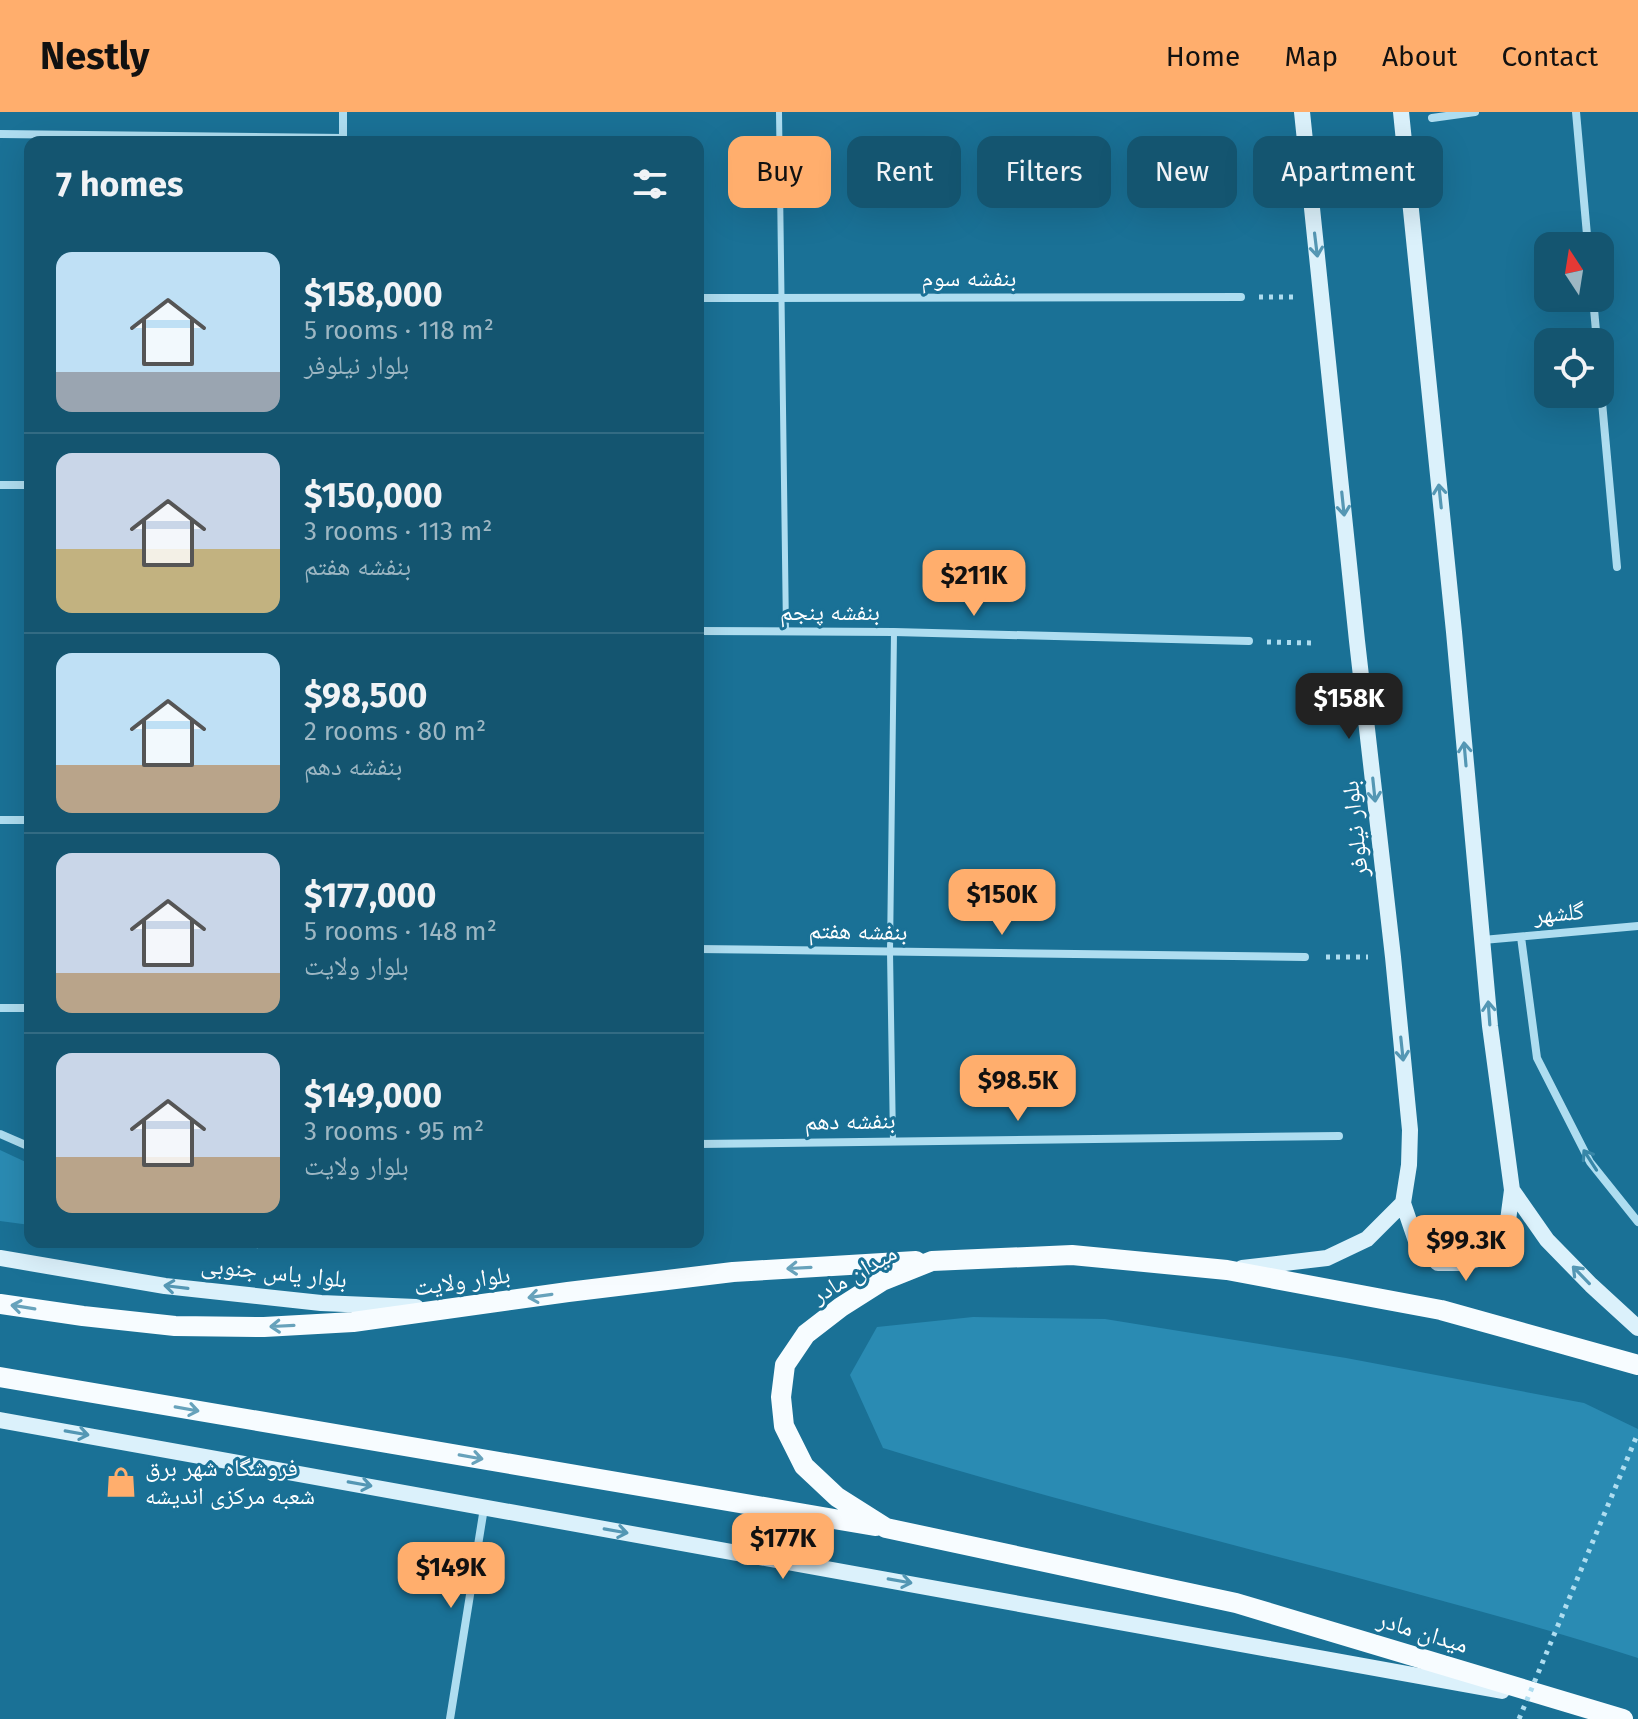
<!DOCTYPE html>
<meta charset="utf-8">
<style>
:root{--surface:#145570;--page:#215e78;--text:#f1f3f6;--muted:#9db7c3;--line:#336b83;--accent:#ffae6d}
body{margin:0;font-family:"Fira Sans","Noto Naskh Arabic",sans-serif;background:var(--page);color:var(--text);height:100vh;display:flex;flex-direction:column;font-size:30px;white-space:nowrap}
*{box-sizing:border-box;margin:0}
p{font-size:26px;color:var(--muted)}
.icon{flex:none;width:44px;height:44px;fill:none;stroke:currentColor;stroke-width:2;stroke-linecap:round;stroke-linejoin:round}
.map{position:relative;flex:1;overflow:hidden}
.drawer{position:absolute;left:24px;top:24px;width:680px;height:1112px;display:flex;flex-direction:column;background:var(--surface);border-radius:16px;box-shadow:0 8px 32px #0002}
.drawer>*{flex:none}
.hud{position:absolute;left:728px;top:24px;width:760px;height:72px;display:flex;gap:16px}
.needle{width:52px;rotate:348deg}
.fabs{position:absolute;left:1534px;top:120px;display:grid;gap:16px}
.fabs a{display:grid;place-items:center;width:80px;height:80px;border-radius:16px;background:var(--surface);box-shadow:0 8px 32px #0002;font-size:40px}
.price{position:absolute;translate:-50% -68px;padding:0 18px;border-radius:16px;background:var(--accent);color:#111;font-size:26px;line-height:52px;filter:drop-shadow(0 2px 4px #0008)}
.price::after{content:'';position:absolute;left:50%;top:48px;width:24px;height:18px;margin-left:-12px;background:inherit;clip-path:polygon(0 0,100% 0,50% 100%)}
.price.current{background:#222;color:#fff}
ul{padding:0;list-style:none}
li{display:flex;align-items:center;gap:24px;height:200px;padding:0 32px}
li+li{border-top:2px solid var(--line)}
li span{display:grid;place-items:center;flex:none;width:224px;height:160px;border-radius:16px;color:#555}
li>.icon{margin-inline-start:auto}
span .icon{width:96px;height:96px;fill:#fffc;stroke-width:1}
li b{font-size:34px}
h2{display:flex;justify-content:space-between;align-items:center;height:96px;padding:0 32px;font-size:34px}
.tag{padding:0 28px;border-radius:16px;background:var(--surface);box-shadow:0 8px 32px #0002;font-size:28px;line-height:72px}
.tag.current{background:var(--accent);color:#111}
header{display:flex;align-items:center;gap:48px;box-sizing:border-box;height:112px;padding:0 40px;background:var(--accent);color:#111}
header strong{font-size:38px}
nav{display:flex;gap:44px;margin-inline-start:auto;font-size:28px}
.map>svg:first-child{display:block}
.green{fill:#2a8bb3}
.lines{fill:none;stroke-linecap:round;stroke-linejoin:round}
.path{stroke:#aeddf0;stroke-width:5;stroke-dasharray:4 6;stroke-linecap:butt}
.lane{stroke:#aeddf0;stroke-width:6}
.street{stroke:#aeddf0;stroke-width:8}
.secondary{stroke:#dbf1fb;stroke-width:16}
.primary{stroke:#f7fcff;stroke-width:20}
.path-bridge{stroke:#aeddf0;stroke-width:5;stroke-dasharray:4 6;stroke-linecap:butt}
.oneway{stroke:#5497b4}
.oneway2{stroke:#3887a8}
.oneway3{stroke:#67a2bb}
.labels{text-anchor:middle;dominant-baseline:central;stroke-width:6;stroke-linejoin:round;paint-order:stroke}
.street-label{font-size:24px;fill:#fff;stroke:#1a7196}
.poi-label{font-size:24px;fill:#fff;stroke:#1a7196;text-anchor:start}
</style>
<header>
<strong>Nestly</strong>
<nav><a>Home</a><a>Map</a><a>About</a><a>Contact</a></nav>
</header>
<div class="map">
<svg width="1638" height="1607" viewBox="0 0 1638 1607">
<rect width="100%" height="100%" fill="#1a7196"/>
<path class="green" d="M 0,1038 L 30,1052 L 30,1113 L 0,1109 Z
M 973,1205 L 1105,1207 L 1346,1246 L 1584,1291 L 1638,1317 L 1638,1546 C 1389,1467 1133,1413 883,1336 L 850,1263 L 877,1215 Z"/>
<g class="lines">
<path class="path" d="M 1259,185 L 1297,185
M 1267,530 L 1314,531
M 1326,845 L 1368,845"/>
<path class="lane" d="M 779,0 L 786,519
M 893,1029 L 890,840 L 894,520"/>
<path class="street" d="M 1576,0 L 1588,134
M 1432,6 L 1475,0
M 0,22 L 343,26
M 343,29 L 343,0
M 698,186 L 1241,185
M 1593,186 L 1597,230
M 1600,268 L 1617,455
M 0,373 L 30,373
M 698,519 L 894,520 L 1249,529
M 0,708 L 30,708
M 1521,825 L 1537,946 L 1590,1050 L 1638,1110
M 1483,828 L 1638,814
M 698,837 L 1305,845
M 0,896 L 30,896
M 0,1022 L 30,1035
M 698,1032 L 1339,1024
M 253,1130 L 257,1132
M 450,1607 L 484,1396"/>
<path class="secondary" d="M 1401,0 L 1454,520 L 1490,914 L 1512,1078 L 1547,1128 L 1591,1173 L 1638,1216
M 1403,1091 L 1416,1129 L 1438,1151 L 1466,1151 L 1492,1142 L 1507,1116 L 1512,1078
M 0,1146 L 165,1174 L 321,1191 L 416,1195
M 1242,1156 L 1327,1146 L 1367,1127 L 1403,1091 L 1409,1053 L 1410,1018 L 1393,845 L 1357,529 L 1302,0
M 0,1308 L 1502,1579"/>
<path class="primary" d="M 0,1192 L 83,1204 L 175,1214 L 264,1215 L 353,1210 L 568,1180 L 733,1160 L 916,1149
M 0,1265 L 875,1414
M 1623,1607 L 1236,1491 L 886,1416 L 837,1385 L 804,1354 L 784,1314 L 781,1285 L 785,1253 L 806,1222 L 841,1195 L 882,1169 L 932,1149 L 1072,1143 L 1227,1158 L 1441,1198 L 1638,1253"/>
<path class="path-bridge" d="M 1519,1607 L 1638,1321"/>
</g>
<defs><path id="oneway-shaft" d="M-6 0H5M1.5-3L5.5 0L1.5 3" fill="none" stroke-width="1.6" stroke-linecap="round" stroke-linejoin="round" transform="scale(2)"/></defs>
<g class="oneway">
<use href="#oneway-shaft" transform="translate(1316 133) rotate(83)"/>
<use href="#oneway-shaft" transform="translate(1440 384) rotate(-96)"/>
<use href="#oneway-shaft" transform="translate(1343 392) rotate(84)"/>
<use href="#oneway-shaft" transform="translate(1465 642) rotate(-95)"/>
<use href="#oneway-shaft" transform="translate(1374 678) rotate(84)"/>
<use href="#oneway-shaft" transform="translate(1489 901) rotate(-94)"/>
<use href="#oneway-shaft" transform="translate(1402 937) rotate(84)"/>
<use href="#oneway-shaft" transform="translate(1581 1163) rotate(-134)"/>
<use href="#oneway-shaft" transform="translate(176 1175) rotate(-173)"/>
<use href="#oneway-shaft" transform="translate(77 1321) rotate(10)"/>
<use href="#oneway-shaft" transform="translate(360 1372) rotate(10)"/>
<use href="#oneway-shaft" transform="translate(616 1419) rotate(10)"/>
<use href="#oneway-shaft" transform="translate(900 1469) rotate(10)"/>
</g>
<use class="oneway2" href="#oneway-shaft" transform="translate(1590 1048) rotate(-123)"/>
<g class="oneway3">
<use href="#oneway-shaft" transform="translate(799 1156) rotate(177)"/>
<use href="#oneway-shaft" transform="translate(540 1184) rotate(172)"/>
<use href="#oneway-shaft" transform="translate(23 1195) rotate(-171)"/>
<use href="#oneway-shaft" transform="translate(282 1214) rotate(177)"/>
<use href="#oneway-shaft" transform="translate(187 1297) rotate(10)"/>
<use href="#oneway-shaft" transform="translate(471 1345) rotate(10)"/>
</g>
<defs>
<symbol id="shop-bare" viewBox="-9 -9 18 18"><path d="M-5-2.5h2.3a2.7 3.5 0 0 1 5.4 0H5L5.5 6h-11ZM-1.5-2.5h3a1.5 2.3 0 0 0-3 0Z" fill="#ffae6d" stroke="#1a7196" stroke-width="2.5" paint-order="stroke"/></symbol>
</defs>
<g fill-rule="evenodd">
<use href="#shop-bare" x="99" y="1348" width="44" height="44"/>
</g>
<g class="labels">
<g class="street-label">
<text x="969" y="166">بنفشه سوم</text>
<text x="830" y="500">بنفشه پنجم</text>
<text transform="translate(1355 717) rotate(-96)">بلوار نیلوفر</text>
<text transform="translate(1559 801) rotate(-5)">گلشهر</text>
<text transform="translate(858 819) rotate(1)">بنفشه هفتم</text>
<text transform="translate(850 1009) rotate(-1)">بنفشه دهم</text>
<text transform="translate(274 1160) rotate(6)">بلوار یاس جنوبی</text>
<text transform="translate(854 1162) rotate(-30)">میدان مادر</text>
<text transform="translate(462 1169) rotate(-8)">بلوار ولایت</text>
<text transform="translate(1423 1520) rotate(17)">میدان مادر</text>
</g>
<g class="poi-label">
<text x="145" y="1356">فروشگاه شهر برق<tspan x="145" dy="28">شعبه مرکزی اندیشه</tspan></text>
</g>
</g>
</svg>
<div class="fabs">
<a><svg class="needle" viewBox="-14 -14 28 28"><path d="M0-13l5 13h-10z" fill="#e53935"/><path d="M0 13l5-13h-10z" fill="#9db7c3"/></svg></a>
<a><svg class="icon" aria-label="locate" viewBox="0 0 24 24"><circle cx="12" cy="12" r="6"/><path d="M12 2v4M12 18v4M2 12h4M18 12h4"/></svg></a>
</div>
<b class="price" style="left:974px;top:506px">$211K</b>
<b class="price current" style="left:1349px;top:629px">$158K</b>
<b class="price" style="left:1002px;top:825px">$150K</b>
<b class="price" style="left:1018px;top:1011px">$98.5K</b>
<b class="price" style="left:1466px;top:1171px">$99.3K</b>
<b class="price" style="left:783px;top:1469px">$177K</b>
<b class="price" style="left:451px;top:1498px">$149K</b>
<div class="hud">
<a class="tag current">Buy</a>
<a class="tag">Rent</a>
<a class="tag">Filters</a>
<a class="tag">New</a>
<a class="tag">Apartment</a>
</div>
<section class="drawer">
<h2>7 homes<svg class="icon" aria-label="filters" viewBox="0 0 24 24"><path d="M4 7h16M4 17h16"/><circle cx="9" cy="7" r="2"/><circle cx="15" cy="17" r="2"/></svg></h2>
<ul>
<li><span style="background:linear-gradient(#bfe0f5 75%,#9aa5b1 0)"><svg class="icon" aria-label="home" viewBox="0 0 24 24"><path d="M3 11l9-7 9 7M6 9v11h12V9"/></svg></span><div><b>$158,000</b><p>5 rooms · 118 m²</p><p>بلوار نیلوفر</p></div></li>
<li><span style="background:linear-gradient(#c9d6e8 60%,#c2b280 0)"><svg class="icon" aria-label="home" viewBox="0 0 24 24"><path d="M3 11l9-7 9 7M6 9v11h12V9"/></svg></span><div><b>$150,000</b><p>3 rooms · 113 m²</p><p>بنفشه هفتم</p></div></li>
<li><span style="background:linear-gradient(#bfe0f5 70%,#b9a48a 0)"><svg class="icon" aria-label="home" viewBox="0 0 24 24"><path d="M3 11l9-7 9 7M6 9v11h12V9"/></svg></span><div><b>$98,500</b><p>2 rooms · 80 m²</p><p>بنفشه دهم</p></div></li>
<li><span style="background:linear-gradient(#c9d6e8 75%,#b9a48a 0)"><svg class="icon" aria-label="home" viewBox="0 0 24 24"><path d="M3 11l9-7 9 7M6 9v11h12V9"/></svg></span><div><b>$177,000</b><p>5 rooms · 148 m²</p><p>بلوار ولایت</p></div></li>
<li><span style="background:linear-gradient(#c9d6e8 65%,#b9a48a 0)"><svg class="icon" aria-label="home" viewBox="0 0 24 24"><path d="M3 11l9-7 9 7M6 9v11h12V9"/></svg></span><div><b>$149,000</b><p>3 rooms · 95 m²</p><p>بلوار ولایت</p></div></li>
</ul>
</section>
</div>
